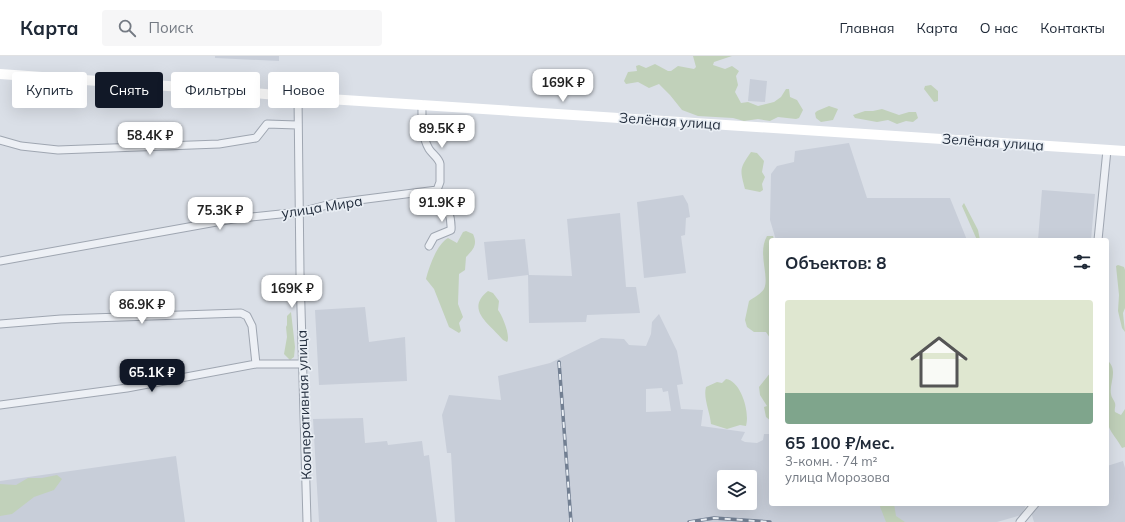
<!DOCTYPE html>
<html lang="ru">
<meta charset="utf-8">
<style>
:root{--surface:#fff;--page:#f6f6f7;--text:#1f2937;--muted:#747a83;--line:#e0e1e3;--accent:#111827}
body{margin:0;font-family:Mulish,sans-serif;background:var(--page);color:var(--text);height:100vh;display:flex;flex-direction:column;font-size:15px;white-space:nowrap}
*{box-sizing:border-box;margin:0}
p{font-size:13px;color:var(--muted)}
.icon{flex:none;width:22px;height:22px;fill:none;stroke:currentColor;stroke-width:2;stroke-linecap:round;stroke-linejoin:round}
.map{position:relative;flex:1;overflow:hidden}
.details{position:absolute;left:769px;top:182px;width:340px;height:268px;display:flex;flex-direction:column;background:var(--surface);border-radius:4px;box-shadow:0 4px 16px #0002}
.details>*{flex:none}
.hud{position:absolute;left:12px;top:16px;width:380px;height:36px;display:flex;gap:8px}
.tools{position:absolute;left:717px;top:414px;display:grid;gap:8px}
.tools a{display:grid;place-items:center;width:40px;height:40px;border-radius:4px;background:var(--surface);box-shadow:0 4px 16px #0002;font-size:20px}
.price{position:absolute;translate:-50% -34px;padding:0 9px;border-radius:8px;background:#fff;color:#222;font-size:13px;line-height:26px;filter:drop-shadow(0 1px 2px #0008)}
.price::after{content:'';position:absolute;left:50%;top:24px;width:12px;height:9px;margin-left:-6px;background:inherit;clip-path:polygon(0 0,100% 0,50% 100%)}
.price.on{background:var(--accent);color:#fff}
ul{padding:0;list-style:none}
li{display:grid;align-content:center;gap:8px;height:212px;padding:0 16px}
li+li{border-top:1px solid var(--line)}
li span{display:grid;place-items:center;height:124px;border-radius:4px;color:#555}
li>.icon{margin-inline-start:auto}
span .icon{width:72px;height:72px;fill:#fffc;stroke-width:1}
li b{font-size:17px}
h2{display:flex;justify-content:space-between;align-items:center;height:48px;padding:0 16px;font-size:17px}
.pill{padding:0 14px;border-radius:4px;background:var(--surface);box-shadow:0 4px 16px #0002;font-size:14px;line-height:36px}
.pill.on{background:var(--accent);color:#fff}
header{display:flex;align-items:center;gap:24px;box-sizing:border-box;height:56px;padding:0 20px;background:var(--surface);border-bottom:1px solid var(--line)}
header strong{font-size:19px}
nav{display:flex;gap:22px;margin-inline-start:auto;font-size:14px}
.search{width:280px;height:36px;background:var(--page);display:flex;align-items:center;gap:10px;box-sizing:border-box;padding:0 14px;border-radius:4px;color:var(--muted);font-size:15px}
.map>svg:first-child{display:block}
.built{fill:#c8ced9;fill-rule:evenodd}
.green{fill:#c1d1ba}
.lines{fill:none;stroke-linecap:round;stroke-linejoin:round}
.street-casing{stroke:#9fa6b1;stroke-width:9}
.street{stroke:#edf0f5;stroke-width:7}
.secondary{stroke:#fff;stroke-width:10}
.rail-casing{stroke:#727f92;stroke-width:3.5}
.rail{stroke:#e9eef4;stroke-width:2;stroke-dasharray:6;stroke-linecap:butt}
.labels{text-anchor:middle;dominant-baseline:central;stroke-width:3.5;stroke-linejoin:round;paint-order:stroke}
.street-label{font-size:14px;fill:#232e3e;stroke:#e9eef4}
</style>
<header>
<strong>Карта</strong>
<div class="search"><svg class="icon" aria-label="search" viewBox="0 0 24 24"><circle cx="10" cy="10" r="6"/><path d="M15 15l6 6"/></svg>Поиск</div>
<nav><a>Главная</a><a>Карта</a><a>О нас</a><a>Контакты</a></nav>
</header>
<div class="map">
<svg width="1125" height="466" viewBox="0 0 1125 466">
<rect width="100%" height="100%" fill="#dadfe7"/>
<path class="built" d="M 215,0 L 279,0 L 279,5 L 215,2 Z
M 750,23 L 767,25 L 765,46 L 748,45 Z
M 849,87 L 867,142 L 950,142 L 967,184 L 776,184 L 770,164 L 771,118 L 777,110 L 794,106 L 795,95 Z
M 1042,134 L 1095,138 L 1091,184 L 1038,184 Z
M 683,139 L 688,148 L 690,161 L 686,162 L 685,179 L 681,180 L 686,217 L 644,222 L 637,146 Z
M 620,157 L 626,231 L 636,231 L 640,257 L 587,259 L 586,266 L 529,267 L 528,219 L 488,224 L 484,186 L 525,183 L 529,219 L 572,220 L 567,163 Z
M 365,251 L 369,286 L 405,281 L 407,325 L 319,329 L 315,254 Z
M 659,258 L 677,295 L 683,328 L 677,329 L 681,353 L 703,354 L 701,370 L 745,376 L 741,384 L 745,386 L 757,387 L 763,384 L 764,378 L 771,378 L 771,448 L 1027,448 L 1021,459 L 997,466 L 455,466 L 451,397 L 447,397 L 442,359 L 449,339 L 501,344 L 498,320 L 550,307 L 601,282 L 624,283 L 629,289 L 646,290 L 651,278 L 652,266 ZM 662,332 L 663,336 L 668,335 L 671,355 L 646,356 L 646,333 ZM 724,421 L 750,421 L 750,447 L 724,447 Z
M 363,362 L 365,387 L 387,385 L 388,389 L 422,385 L 424,400 L 429,399 L 437,466 L 319,466 L 313,363 Z
M 176,400 L 185,466 L 0,466 L 0,425 Z
M 1123,405 L 1125,412 L 1125,466 L 1034,466 L 1031,456 L 1037,448 L 1107,448 L 1107,410 Z"/>
<path class="green" d="M 693,0 L 732,0 L 714,6 L 713,9 L 725,13 L 732,10 L 739,15 L 736,20 L 738,29 L 735,36 L 741,47 L 748,46 L 758,50 L 774,46 L 781,41 L 786,33 L 789,33 L 790,41 L 797,44 L 803,54 L 799,62 L 796,63 L 778,61 L 770,65 L 758,63 L 744,65 L 733,62 L 698,60 L 682,54 L 670,39 L 659,28 L 649,32 L 638,26 L 626,28 L 624,25 L 628,16 L 637,15 L 636,10 L 639,9 L 646,12 L 655,8 L 668,15 L 671,15 L 678,10 L 694,13 L 696,11 Z
M 931,29 L 938,35 L 938,45 L 934,46 L 924,33 L 925,30 Z
M 829,50 L 838,53 L 833,64 L 821,66 L 816,62 L 815,57 L 817,55 Z
M 882,53 L 899,59 L 909,56 L 916,56 L 918,62 L 913,66 L 906,65 L 897,68 L 888,64 L 877,66 L 855,62 L 853,59 L 865,55 L 873,55 Z
M 751,96 L 757,97 L 764,105 L 762,116 L 765,121 L 762,128 L 763,134 L 760,136 L 745,133 C 740,114 739,113 751,96 Z
M 964,147 L 978,174 L 980,184 L 977,184 L 962,150 Z
M 466,175 L 473,178 C 478,189 473,194 466,201 L 465,214 L 459,218 L 458,248 L 463,261 L 459,267 L 461,275 L 459,277 L 449,271 L 434,233 L 426,223 C 429,211 437,188 448,182 L 457,187 L 463,176 Z
M 767,180 L 773,180 L 774,184 L 771,184 L 771,294 L 770,282 L 766,276 L 754,276 L 747,271 L 745,264 L 749,245 C 753,242 761,238 764,233 C 770,220 757,198 767,180 Z
M 1118,209 L 1124,211 L 1125,214 L 1125,252 L 1123,257 L 1125,276 L 1122,272 L 1118,255 L 1119,239 L 1116,210 Z
M 488,235 L 493,237 L 499,245 L 498,254 C 502,259 511,280 507,286 L 503,284 C 491,269 464,254 488,235 Z
M 291,256 L 295,291 L 294,301 L 290,304 L 284,298 L 287,281 L 286,271 L 287,269 L 287,260 Z
M 1107,304 C 1119,314 1109,327 1111,338 C 1111,341 1114,344 1115,347 C 1116,351 1114,353 1115,356 L 1121,359 L 1125,353 L 1125,391 L 1122,392 C 1118,384 1112,379 1108,369 Z
M 771,316 L 771,365 L 766,361 L 764,351 L 767,350 L 760,339 L 759,331 Z
M 726,323 C 741,325 750,356 746,370 L 740,369 L 727,373 L 711,368 C 710,356 703,342 706,331 L 717,326 L 722,327 Z
M 57,419 L 62,423 L 54,434 L 34,441 L 12,458 L 0,460 L 0,428 L 16,429 L 28,422 L 42,422 Z
M 879,448 L 894,448 L 896,460 L 905,466 L 886,466 Z"/>
<g class="lines">
<defs>
<path id="street" d="M 298,41 L 300,217 L 307,466
M 422,49 C 422,64 421,79 429,93 C 432,98 439,102 440,108 L 440,126 L 437,134
M 0,84 L 21,90 L 58,94 L 219,88 L 256,82 L 267,68 L 297,69
M 1098,184 L 1107,94
M 429,190 L 434,181 L 451,174 C 452,160 445,145 437,134
M 0,205 L 233,163 L 300,156 L 335,147 L 437,134
M 0,268 L 61,263 L 241,257 L 247,260 L 252,270 L 256,308
M 0,349 L 127,332 L 256,308 L 302,308
M 1020,466 L 1035,448"/>
</defs>
<use href="#street" class="street-casing"/>
<use href="#street" class="street"/>
<path class="secondary" d="M 0,18 L 210,33 L 298,41 L 1125,95"/>
<defs>
<path id="rail" d="M 559,306 L 571,466
M 689,466 L 714,462 L 770,466"/>
</defs>
<use href="#rail" class="rail-casing"/>
<use href="#rail" class="rail"/>
</g>
<g class="labels">
<g class="street-label">
<text transform="translate(670 65) rotate(4)">Зелёная улица</text>
<text transform="translate(993 86) rotate(4)">Зелёная улица</text>
<text transform="translate(322 151) rotate(-9)">улица Мира</text>
<text transform="translate(304 349) rotate(-92)">Кооперативная улица</text>
</g>
</g>
</svg>
<div class="tools">
<a><svg class="icon" aria-label="layers" viewBox="0 0 24 24"><path d="M12 4l9 5-9 5-9-5zM3 14l9 5 9-5"/></svg></a>
</div>
<b class="price" style="left:563px;top:47px">169K ₽</b>
<b class="price" style="left:442px;top:93px">89.5K ₽</b>
<b class="price" style="left:150px;top:100px">58.4K ₽</b>
<b class="price" style="left:442px;top:167px">91.9K ₽</b>
<b class="price" style="left:220px;top:175px">75.3K ₽</b>
<b class="price" style="left:292px;top:253px">169K ₽</b>
<b class="price" style="left:142px;top:269px">86.9K ₽</b>
<b class="price on" style="left:152px;top:337px">65.1K ₽</b>
<div class="hud">
<a class="pill">Купить</a>
<a class="pill on">Снять</a>
<a class="pill">Фильтры</a>
<a class="pill">Новое</a>
</div>
<section class="details">
<h2>Объектов: 8<svg class="icon" aria-label="filters" viewBox="0 0 24 24"><path d="M4 7h16M4 17h16"/><circle cx="9" cy="7" r="2"/><circle cx="15" cy="17" r="2"/></svg></h2>
<ul>
<li><span style="background:linear-gradient(#dfe7d0 75%,#7fa58c 0)"><svg class="icon" aria-label="home" viewBox="0 0 24 24"><path d="M3 11l9-7 9 7M6 9v11h12V9"/></svg></span><div><b>65 100 ₽/мес.</b><p>3-комн. · 74 m²</p><p>улица Морозова</p></div></li>
</ul>
</section>
</div>
